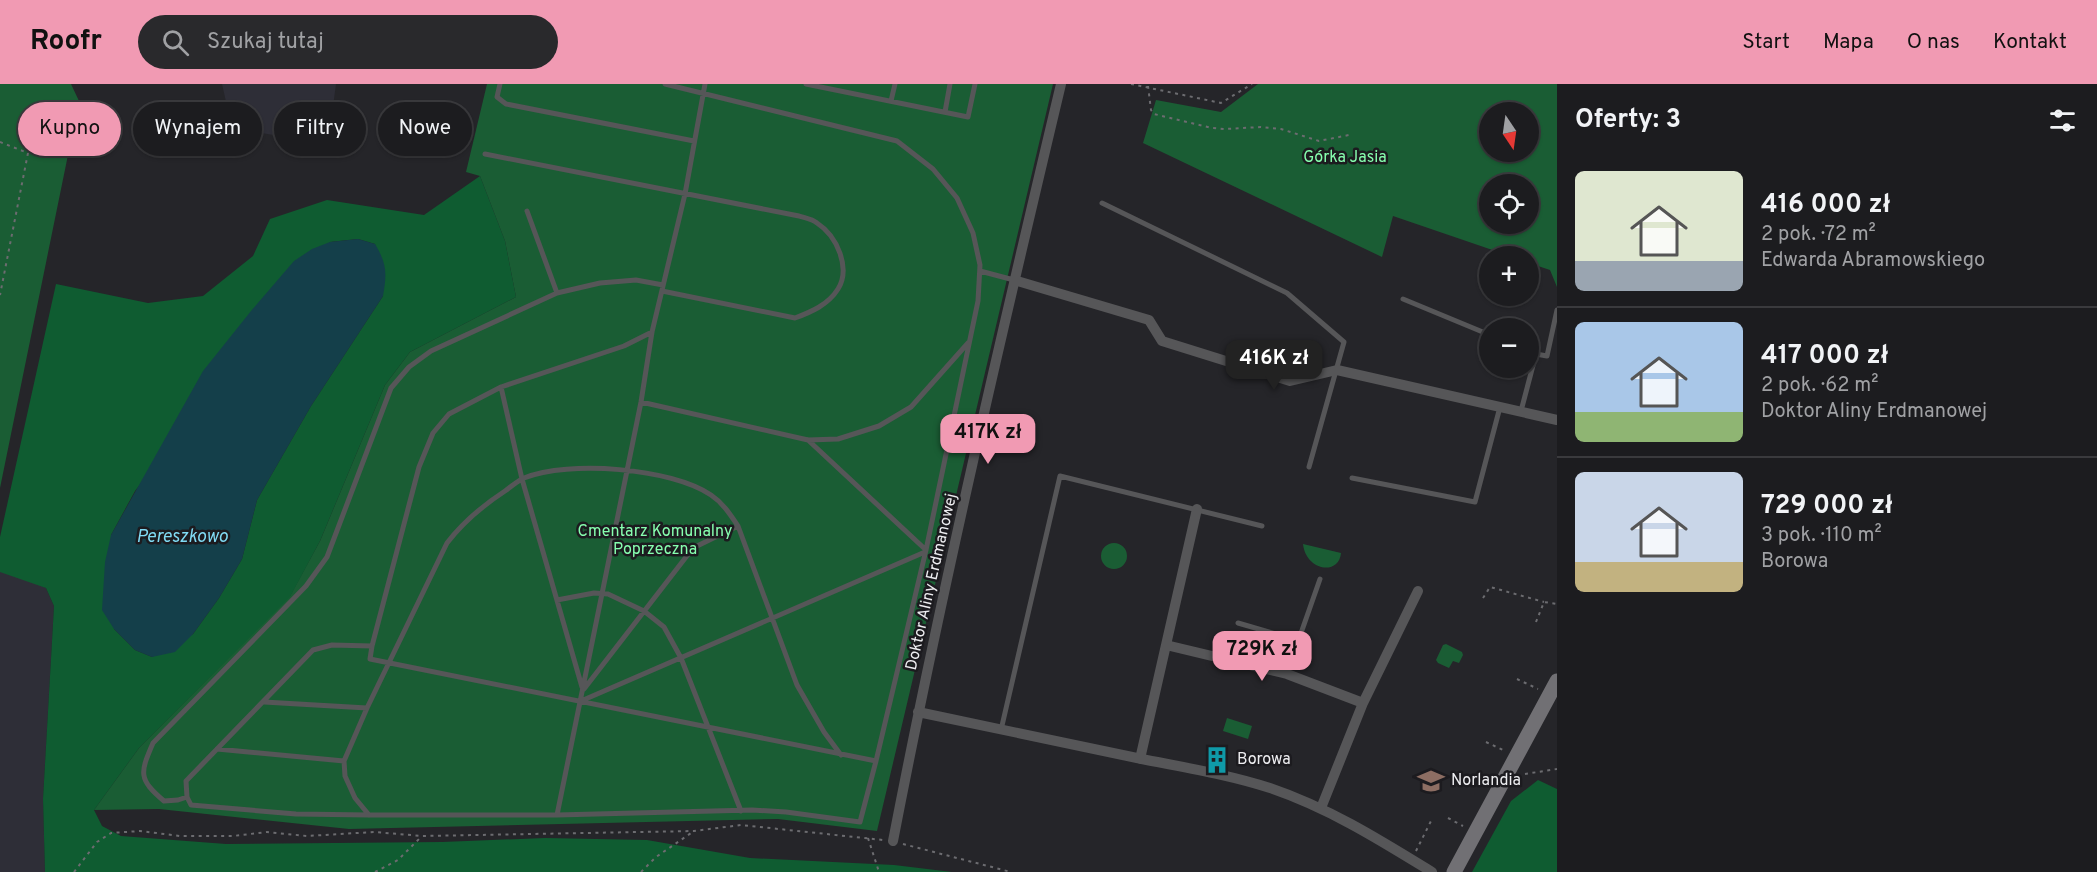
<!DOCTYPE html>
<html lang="pl">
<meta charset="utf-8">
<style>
:root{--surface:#1c1c1f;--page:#29292c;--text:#f1f3f6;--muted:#a0a1a4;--line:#3a3a3d;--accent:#f19ab3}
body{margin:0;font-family:Overpass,sans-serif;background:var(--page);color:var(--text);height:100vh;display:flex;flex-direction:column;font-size:22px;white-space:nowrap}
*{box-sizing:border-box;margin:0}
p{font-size:20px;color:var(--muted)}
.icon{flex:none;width:33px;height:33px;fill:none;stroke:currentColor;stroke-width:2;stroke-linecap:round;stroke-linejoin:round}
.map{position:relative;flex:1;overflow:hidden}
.side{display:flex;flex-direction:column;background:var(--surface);width:540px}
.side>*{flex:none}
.hud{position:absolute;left:18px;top:18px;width:570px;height:54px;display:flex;gap:12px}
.needle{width:39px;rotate:167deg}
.controls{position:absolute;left:1479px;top:18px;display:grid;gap:12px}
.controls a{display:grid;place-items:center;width:60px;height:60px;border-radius:50%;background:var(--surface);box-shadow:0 2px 4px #0004,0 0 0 2px var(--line);font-size:30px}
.price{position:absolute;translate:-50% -51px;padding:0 14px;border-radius:12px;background:var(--accent);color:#111;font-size:20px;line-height:39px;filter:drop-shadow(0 2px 3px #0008)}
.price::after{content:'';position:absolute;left:50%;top:36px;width:18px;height:14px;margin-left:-9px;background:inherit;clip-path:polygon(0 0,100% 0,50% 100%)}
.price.on{background:#222;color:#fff}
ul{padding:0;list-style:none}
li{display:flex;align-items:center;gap:18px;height:150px;padding:0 18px}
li+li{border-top:2px solid var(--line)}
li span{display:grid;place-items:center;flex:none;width:168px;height:120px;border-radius:9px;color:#555}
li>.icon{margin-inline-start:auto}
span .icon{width:72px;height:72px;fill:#fffc;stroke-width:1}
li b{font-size:26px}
h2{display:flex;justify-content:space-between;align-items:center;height:72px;padding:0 18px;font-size:26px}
.chip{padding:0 21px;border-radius:27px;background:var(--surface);box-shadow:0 2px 4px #0004,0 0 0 2px var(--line);font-size:21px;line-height:54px}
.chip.on{background:var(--accent);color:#111}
header{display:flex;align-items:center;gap:36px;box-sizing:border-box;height:84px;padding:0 30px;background:var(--accent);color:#111}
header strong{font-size:28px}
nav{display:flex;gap:33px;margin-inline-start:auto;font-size:21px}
.search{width:420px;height:54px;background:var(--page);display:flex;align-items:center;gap:15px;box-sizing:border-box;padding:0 21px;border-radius:33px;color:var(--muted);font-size:22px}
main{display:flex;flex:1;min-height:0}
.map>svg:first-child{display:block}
.built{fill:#2e2e37}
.green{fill:#1a5d34;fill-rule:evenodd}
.forest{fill:#0f5c31;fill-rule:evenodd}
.water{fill:#143f4a}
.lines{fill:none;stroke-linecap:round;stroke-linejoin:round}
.path{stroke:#6c6c70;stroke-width:2;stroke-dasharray:3 4.5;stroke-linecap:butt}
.lane{stroke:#565658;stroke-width:5}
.street{stroke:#565658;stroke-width:10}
.secondary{stroke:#717074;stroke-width:15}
.labels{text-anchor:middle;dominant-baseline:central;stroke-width:5;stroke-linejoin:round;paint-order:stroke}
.park-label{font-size:16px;fill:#87ffaf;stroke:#1c1b1f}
.street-label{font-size:16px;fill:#eeeef1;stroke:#1c1b1f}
.poi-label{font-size:16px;fill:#eeeef1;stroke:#1c1b1f;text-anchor:start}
.water-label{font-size:18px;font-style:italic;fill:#80dbf4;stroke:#1c1b1f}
</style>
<header>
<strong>Roofr</strong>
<div class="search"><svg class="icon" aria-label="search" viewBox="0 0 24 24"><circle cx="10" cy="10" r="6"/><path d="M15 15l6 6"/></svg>Szukaj tutaj</div>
<nav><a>Start</a><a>Mapa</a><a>O nas</a><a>Kontakt</a></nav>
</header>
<main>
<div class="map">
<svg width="1557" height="788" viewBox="0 0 1557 788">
<rect width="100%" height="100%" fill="#252529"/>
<path class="built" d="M 222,0 L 336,0 L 328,60 L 232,44 Z
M 0,480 L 46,504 L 54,522 L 43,715 L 45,788 L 0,788 Z"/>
<path class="green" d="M 0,0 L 71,0 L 79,17 L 0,404 Z
M 487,0 L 1053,0 L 877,747 L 778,735 L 349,745 L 159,725 L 94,726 L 139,664 L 290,512 L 320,457 L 385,301 L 410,268 L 516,213 L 505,157 L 480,92 L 466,88 Z
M 1258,0 L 1557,0 L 1557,203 L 1550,186 L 1529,179 L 1528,172 L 1510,172 L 1393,132 L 1382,173 L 1143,59 L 1156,16 L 1221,28 ZM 1490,28 L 1528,28 L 1528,68 L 1490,68 ZM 1490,100 L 1528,100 L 1528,140 L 1490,140 Z
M1101 472a13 13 0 1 1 26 0a13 13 0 1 1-26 0Z
M 1303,460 L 1341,469 C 1339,492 1306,487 1303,460 Z
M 1446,560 L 1462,568 L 1463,571 L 1459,579 L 1453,577 L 1449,584 L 1438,579 L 1436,576 L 1443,561 Z
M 1227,634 L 1252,642 L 1248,655 L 1223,647 Z"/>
<path class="forest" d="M 480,92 L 505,157 L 516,213 L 410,268 L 385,301 L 320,457 L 290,513 L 139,664 L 94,726 L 102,742 L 121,752 L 226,760 L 442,758 L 545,754 L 647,756 L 750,774 L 894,781 L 952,788 L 45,788 L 43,715 L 54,522 L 46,504 L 0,488 L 0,453 L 56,200 L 148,219 L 203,212 L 253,172 L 270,135 L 327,116 L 424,131 ZM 358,155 L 375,160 L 383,212 L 311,322 L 257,416 L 242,475 L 219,514 L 193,550 L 152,573 L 135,566 L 114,545 L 111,451 L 135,407 L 330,158 Z
M 1538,696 L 1557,705 L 1557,788 L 1472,788 L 1511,717 Z"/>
<path class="water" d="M 358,155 L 375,160 C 387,180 387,189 383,212 L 311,322 L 257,416 L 242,475 L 219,514 L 193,550 L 175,568 L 152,573 L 135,566 L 114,545 L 102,526 L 105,478 L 111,451 L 203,287 L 251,227 L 294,177 L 312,165 L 330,158 Z"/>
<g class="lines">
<path class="path" d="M 1131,0 L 1221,19 L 1252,0
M 1148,2 L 1151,26 L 1154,30 L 1212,44 L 1225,45 L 1261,43 L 1281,45 L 1319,57 L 1349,51
M 0,58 L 28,69 L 0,211
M 1483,514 L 1490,503 L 1544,518
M 1536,538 L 1544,518 L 1557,520
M 1517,595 L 1538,605
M 1486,658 L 1505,667
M 1525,690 L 1557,685
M 1448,734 L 1463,742
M 868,754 L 879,788
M 903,760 L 1011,788
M 1416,767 L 1431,737
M 74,788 L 97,758 L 111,749 L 140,747 L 180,752 L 233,752 L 267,748 L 307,752 L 374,748 L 422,752 L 694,747 L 741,741 L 883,756
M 375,788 L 398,776 L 422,752
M 641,788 L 656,773 L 694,747"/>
<path class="lane" d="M 500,0 L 497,13 L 506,20 L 694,57
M 806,0 L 968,33 L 975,0
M 891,17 L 895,0
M 945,28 L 950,0
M 485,70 L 799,132 C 805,134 812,135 817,139 C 837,152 851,184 838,205 C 828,221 811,228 795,234 L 662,207
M 1102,119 L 1287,209 L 1344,258 L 1309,383
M 527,127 L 557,209
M 980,187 L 1014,196
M 1403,215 L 1490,251
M 652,248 L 624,262 L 501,303 L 449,330 L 433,349 L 419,383 L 372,562 L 332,561 L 313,566 L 186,697 L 187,713 L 191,721 L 296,730 L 369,731 L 557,731 L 752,726 L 786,728 L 860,738 L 876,677
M 1536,270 L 1547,272 L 1557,226
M 501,303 L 522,395 L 582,603
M 641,318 L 808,356 L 838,355 L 879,342 L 911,323 L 968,259
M 1521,327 L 1536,270 L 1528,267
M 808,356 L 926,466
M 1352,394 L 1475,418 L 1500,323
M 557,516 L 594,509 L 608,510 L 644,527 L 664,543 L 681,574 L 741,727
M 1238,539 L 1300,557
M 372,562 L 370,575 L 876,677 L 926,466 L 978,217 L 980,181 L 973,149 L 957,114 L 933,85 L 897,57 L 665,0
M 1287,589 L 1320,495
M 584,605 L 693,464 L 738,442
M 581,617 L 925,468
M 264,618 L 367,624
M 1001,646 L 1060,392 L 1262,442
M 217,665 L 344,677
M 187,713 L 178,716 L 164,717 C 138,695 140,689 153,659 L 306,502 L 327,473 L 391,304 L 409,283 L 431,267 L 557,209 L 600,199 L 636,196 L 663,201
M 369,731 L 355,714 L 345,692 L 344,677 L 367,624 L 447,459 C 464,437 482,422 505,407 C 511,403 517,397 524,394 C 569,376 671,384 711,411 C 723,419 730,430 738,442 L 797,601 L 824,648 L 841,671
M 557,731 L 641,318 L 652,248 L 685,110 L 705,0"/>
<path class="street" d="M 1014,196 L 1149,236 L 1162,257 L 1290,297 L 1337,286 L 1557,336
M 1166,561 L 1287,590 L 1363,619
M 918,628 C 991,644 1064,659 1137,674 C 1181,683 1227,690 1270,704 C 1329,724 1380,756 1432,788
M 1140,675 L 1197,425
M 1321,724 L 1363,619 L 1418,507
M 893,757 C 942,504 1001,252 1061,0"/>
<path class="secondary" d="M 1454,788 L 1557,597"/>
</g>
<defs>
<symbol id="building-bare" viewBox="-9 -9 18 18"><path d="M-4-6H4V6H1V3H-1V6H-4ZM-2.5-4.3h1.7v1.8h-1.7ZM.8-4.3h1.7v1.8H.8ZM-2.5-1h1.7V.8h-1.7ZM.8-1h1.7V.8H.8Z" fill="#0f9aa8" stroke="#1c1b1f" stroke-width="2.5" paint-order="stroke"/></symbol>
<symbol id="school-bare" viewBox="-9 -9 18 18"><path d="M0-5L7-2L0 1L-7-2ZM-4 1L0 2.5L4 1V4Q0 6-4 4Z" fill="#8d6e63" stroke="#1c1b1f" stroke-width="2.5" paint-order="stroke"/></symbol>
</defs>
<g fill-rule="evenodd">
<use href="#building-bare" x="1198" y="657" width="38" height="38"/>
<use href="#school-bare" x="1412" y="678" width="38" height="38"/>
</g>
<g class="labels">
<g class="park-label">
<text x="1345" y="74">Górka Jasia</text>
<text x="655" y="448">Cmentarz Komunalny<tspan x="655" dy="18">Poprzeczna</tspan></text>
</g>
<g class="street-label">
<text transform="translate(932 498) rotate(-77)">Doktor Aliny Erdmanowej</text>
</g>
<g class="poi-label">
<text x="1237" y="676">Borowa</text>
<text x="1451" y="697">Norlandia</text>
</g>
<g class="water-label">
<text x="182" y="453">Pereszkowo</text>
</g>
</g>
</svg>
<div class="controls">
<a><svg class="needle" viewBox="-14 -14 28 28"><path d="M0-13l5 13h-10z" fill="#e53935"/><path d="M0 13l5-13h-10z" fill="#a0a1a4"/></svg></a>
<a><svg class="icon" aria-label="locate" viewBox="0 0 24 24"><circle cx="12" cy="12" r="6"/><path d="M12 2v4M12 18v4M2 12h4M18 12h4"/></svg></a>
<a>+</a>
<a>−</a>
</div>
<b class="price on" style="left:1274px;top:307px">416K zł</b>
<b class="price" style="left:988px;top:381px">417K zł</b>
<b class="price" style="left:1262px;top:598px">729K zł</b>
<div class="hud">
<a class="chip on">Kupno</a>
<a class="chip">Wynajem</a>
<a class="chip">Filtry</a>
<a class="chip">Nowe</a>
</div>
</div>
<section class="side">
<h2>Oferty: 3<svg class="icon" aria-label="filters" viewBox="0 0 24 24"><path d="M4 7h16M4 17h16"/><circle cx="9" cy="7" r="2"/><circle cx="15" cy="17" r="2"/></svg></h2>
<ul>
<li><span style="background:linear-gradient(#dfe7d0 75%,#9aa5b1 0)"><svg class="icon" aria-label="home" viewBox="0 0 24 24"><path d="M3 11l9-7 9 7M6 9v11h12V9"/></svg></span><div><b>416 000 zł</b><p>2 pok. · 72 m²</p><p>Edwarda Abramowskiego</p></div></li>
<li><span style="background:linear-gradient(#a9c7e8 75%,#8fb573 0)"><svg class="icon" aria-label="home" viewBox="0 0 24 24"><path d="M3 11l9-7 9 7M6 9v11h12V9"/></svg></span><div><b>417 000 zł</b><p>2 pok. · 62 m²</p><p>Doktor Aliny Erdmanowej</p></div></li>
<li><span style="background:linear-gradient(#c9d6e8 75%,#c2b280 0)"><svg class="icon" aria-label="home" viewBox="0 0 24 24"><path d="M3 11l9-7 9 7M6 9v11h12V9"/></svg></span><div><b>729 000 zł</b><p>3 pok. · 110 m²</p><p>Borowa</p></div></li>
</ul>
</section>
</main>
